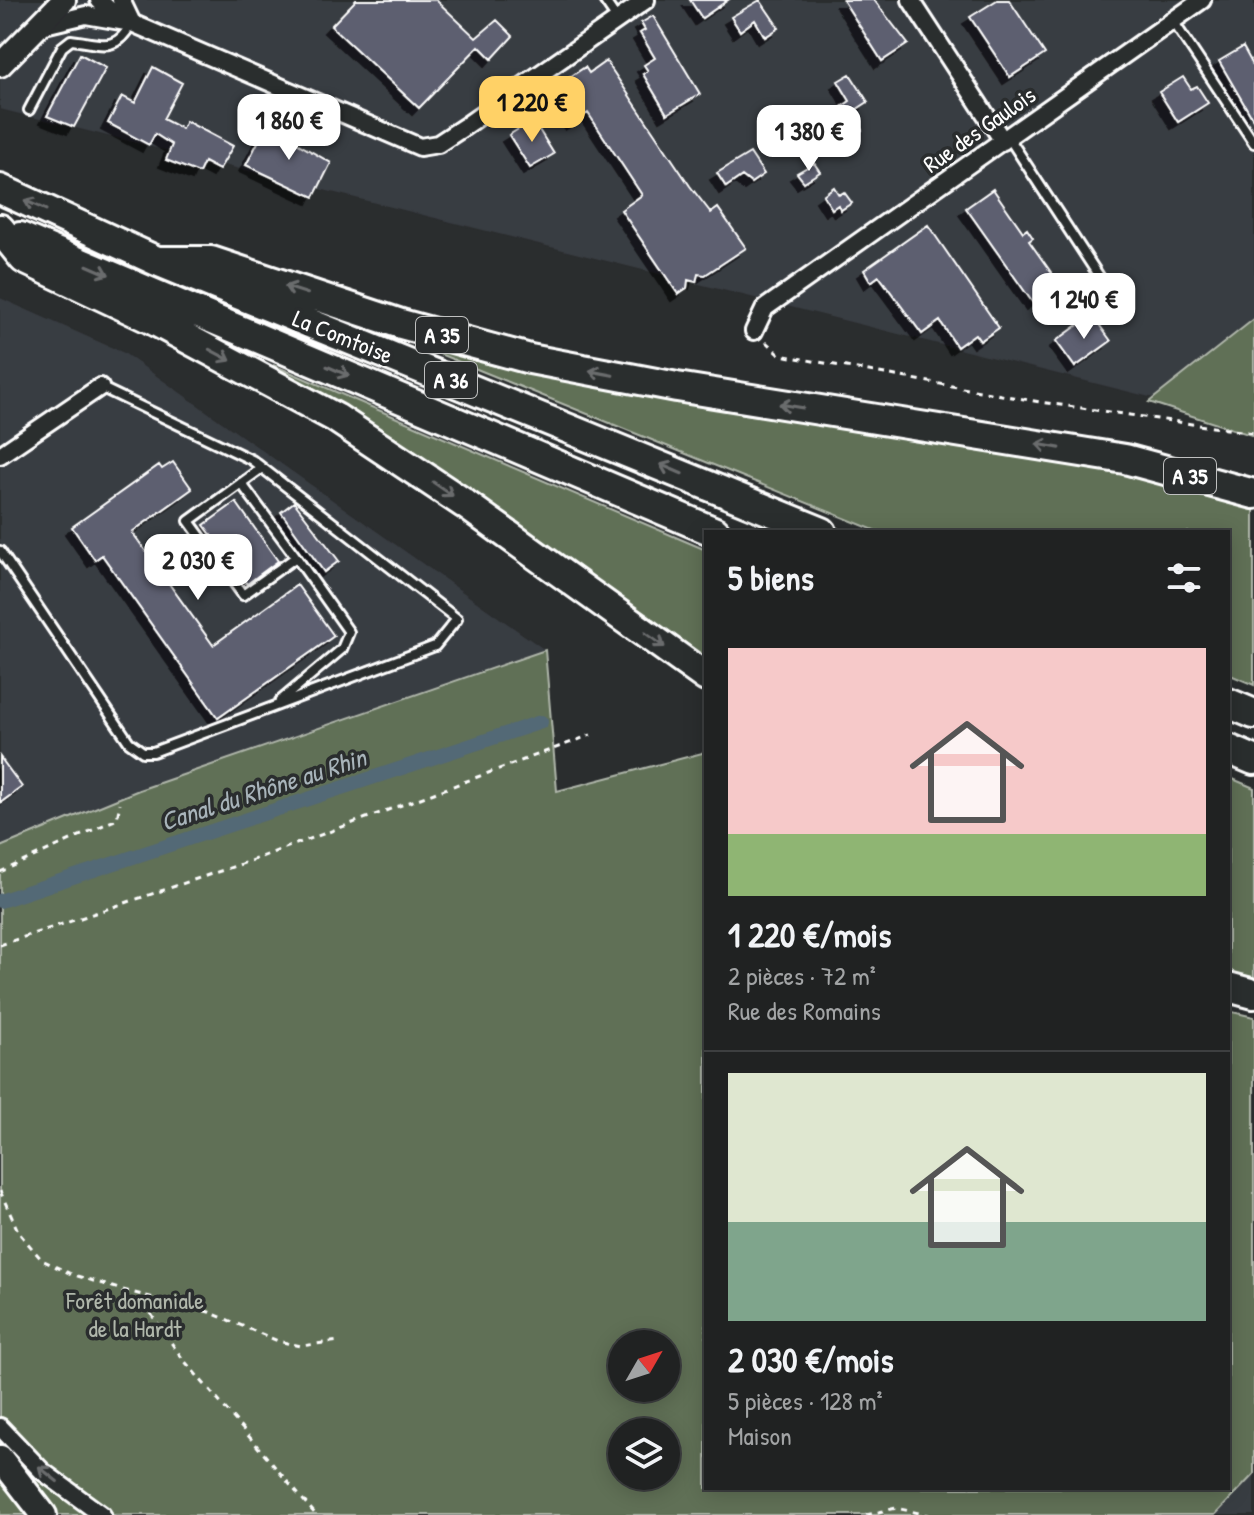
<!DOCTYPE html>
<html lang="fr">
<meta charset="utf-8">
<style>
:root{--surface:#202222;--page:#2d2f2f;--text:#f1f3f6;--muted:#a2a4a5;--line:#3d3f40;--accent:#ffd166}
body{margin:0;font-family:"Patrick Hand",sans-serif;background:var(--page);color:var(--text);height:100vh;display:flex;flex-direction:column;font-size:30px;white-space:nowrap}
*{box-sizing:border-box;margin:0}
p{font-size:26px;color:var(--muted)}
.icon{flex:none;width:44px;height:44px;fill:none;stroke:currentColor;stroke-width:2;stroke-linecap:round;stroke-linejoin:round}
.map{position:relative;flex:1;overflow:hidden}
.side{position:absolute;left:704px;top:530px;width:526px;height:960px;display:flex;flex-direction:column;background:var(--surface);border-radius:0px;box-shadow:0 4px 20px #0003,0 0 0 2px var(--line)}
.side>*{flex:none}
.needle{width:52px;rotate:51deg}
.fabs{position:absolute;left:608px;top:1330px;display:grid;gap:16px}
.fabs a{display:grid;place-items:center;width:72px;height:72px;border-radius:50%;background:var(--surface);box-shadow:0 4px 20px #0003,0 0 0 2px var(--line);font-size:40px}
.price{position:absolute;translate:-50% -68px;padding:0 18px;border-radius:16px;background:#fff;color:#222;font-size:26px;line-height:52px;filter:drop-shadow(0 2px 4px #0008)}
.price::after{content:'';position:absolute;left:50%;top:48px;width:24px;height:18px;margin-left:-12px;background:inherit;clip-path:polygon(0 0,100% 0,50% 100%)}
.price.selected{background:var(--accent);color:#111}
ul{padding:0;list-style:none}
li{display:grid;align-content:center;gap:16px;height:424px;padding:0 24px}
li+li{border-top:2px solid var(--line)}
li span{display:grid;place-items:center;height:248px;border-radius:0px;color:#555}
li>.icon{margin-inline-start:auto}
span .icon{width:144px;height:144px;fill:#fffc;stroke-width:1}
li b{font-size:34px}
h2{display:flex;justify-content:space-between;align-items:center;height:96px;padding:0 24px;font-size:34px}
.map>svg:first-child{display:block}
.built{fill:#393c42}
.green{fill:#606f57;stroke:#b0b7ab;stroke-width:2;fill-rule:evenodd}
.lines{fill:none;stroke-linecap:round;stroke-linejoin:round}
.canal{stroke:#526976;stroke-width:14}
.building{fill:#5d5e70;stroke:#fff;stroke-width:2;filter:url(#shadow)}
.service-casing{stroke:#fff;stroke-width:14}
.minor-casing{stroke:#fff;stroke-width:22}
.secondary-casing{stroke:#fff;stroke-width:28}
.primary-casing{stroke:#fff;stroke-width:30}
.motorway-casing{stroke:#fff;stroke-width:34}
.path{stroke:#fff;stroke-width:3;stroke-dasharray:6 6;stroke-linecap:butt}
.service{stroke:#2a2d2e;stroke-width:8}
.minor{stroke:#2a2d2e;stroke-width:16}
.secondary{stroke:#2a2d2e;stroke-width:22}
.primary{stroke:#2a2d2e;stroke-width:24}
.motorway{stroke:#2a2d2e;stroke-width:28}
.oneway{stroke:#6a6c6d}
.labels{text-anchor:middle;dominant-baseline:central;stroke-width:7;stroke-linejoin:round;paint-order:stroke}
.shield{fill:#2a2d2e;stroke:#bfc0c0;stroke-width:2}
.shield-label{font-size:22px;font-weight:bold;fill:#fff}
.street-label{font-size:24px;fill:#fff;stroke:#2a2d2e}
.park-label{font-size:24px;fill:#b0b7ab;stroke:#2a2d2e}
.water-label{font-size:26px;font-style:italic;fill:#a8b4ba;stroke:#2a2d2e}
</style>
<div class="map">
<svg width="1254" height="1515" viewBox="0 0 1254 1515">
<defs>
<filter id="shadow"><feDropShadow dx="-7" dy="7" stdDeviation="0" flood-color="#0009"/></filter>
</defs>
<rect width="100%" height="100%" fill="#2a2d2e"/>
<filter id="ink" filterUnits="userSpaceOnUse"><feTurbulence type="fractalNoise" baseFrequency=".0125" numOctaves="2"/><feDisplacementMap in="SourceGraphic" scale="16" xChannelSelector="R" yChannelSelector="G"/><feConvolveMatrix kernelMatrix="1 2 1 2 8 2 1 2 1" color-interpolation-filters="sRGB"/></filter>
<g filter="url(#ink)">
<path class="built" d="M 0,0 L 1254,0 L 1254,319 L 1154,398 L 0,109 Z
M 0,298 L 124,353 L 545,650 L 139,790 L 0,847 Z
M 1254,1474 L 1254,1515 L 1215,1515 Z"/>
<path class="green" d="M 321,306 L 1123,467 L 1254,501 L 1254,685 L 1228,674 L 1228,532 L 879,532 Z
M 1254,319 L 1254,436 L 1149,402 L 1154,398 Z
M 273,365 L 706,550 L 706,663 L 414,455 Z
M 545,650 L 557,791 L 706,752 L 706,1488 L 1228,1488 L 1228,1011 L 1254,1017 L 1254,1474 L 1215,1515 L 0,1515 L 0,847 L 139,790 ZM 622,1344 L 666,1344 L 666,1388 L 622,1388 ZM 622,1432 L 666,1432 L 666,1476 L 622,1476 Z
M 1228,777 L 1254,788 L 1254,981 L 1228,973 Z"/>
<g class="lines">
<path class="canal" d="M 0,901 L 541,722"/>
</g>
<path class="building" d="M 356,0 L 436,0 L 476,38 L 497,20 L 513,36 L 492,59 L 479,46 L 419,108 L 331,26 Z
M 690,0 L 728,0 L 702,18 Z
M 760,0 L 779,28 L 765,37 L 755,20 L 740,31 L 731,17 Z
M 843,0 L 874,0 L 908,44 L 882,61 Z
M 997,0 L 1009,0 L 1045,54 L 1010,77 L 970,17 Z
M 653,16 L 700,94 L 667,114 L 643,74 L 648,71 L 644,65 L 655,58 L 640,33 L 645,30 L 641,23 Z
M 1243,47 L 1254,67 L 1254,121 L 1219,61 Z
M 80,54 L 106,68 L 74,127 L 47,116 Z
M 606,61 L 690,186 L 711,213 L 718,208 L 746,248 L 705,275 L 698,274 L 696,282 L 688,280 L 687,288 L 678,294 L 621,210 L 642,195 L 588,113 L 572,123 L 554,96 L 571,85 L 567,79 L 585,67 L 589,73 Z
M 153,67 L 182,83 L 163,119 L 182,129 L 186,121 L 233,146 L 219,170 L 204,162 L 199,173 L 166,160 L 172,145 L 155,134 L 149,145 L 108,123 L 122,96 L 135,103 Z
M 850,74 L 868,102 L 851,113 L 862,130 L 852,139 L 836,111 L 850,101 L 838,81 Z
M 1183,77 L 1191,89 L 1197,86 L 1208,103 L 1178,122 L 1159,92 Z
M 533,120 L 554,154 L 530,168 L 509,135 Z
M 269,127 L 331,163 L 314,197 L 246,165 L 265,129 Z
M 750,153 L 764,174 L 751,183 L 742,176 L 726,187 L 717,173 Z
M 814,163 L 820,172 L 804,182 L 797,173 Z
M 834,187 L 839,195 L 844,192 L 852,203 L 841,210 L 838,205 L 832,209 L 823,195 Z
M 993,189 L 1023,232 L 1027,229 L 1033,238 L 1029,241 L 1060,285 L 1033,303 L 966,208 Z
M 928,225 L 999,328 L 980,341 L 975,334 L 957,347 L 940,321 L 922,334 L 879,276 L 871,282 L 864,270 Z
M 1092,315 L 1111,341 L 1075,367 L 1056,341 Z
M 173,462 L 192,489 L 132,532 L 213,645 L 297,585 L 334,636 L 218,718 L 102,555 L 95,560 L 72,527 L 159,465 L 162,469 Z
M 236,502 L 278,561 L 247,584 L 204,525 Z
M 294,502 L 339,561 L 324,572 L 281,512 Z
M 0,757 L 22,787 L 0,803 Z"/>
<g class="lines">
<defs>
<path id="service" d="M 604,0 L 617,19
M 1173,21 L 1254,143
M 29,110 L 62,47 L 71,40 C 100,43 115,54 131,24
M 1009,138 L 1108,290
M 241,483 L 296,557 L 243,595 L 189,521 L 262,468
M 0,551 L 129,742 L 143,752 L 153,752 L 435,646 L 457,619 L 252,460 L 100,387
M 280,701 L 342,649 L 349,632 L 296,557"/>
<path id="minor" d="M 99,0 L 120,21
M 121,0 L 132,23
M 911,0 L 1003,141
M 40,26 L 86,15 L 132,23 L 420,147 L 438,144 L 464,127 L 646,0
M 754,331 L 765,308 L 1202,0
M 0,455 L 100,387
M 0,1427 L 42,1471 L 102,1515"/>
<path id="secondary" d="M 0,65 L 64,0"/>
<path id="primary" d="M 0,1458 L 44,1515"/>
<path id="motorway" d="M 0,189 L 157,261 L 822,532
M 0,229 L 24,259 L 151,319 L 336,418 L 465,504 L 706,677
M 20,237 L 715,532
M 157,261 L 211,261 L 401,324 L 530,359 L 677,387 L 1125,459 L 1254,494
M 1228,703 L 1254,714
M 1228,749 L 1254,760
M 1228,987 L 1254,994"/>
</defs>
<use href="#service" class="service-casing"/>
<use href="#minor" class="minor-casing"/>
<use href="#secondary" class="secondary-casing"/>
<use href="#primary" class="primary-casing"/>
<use href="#motorway" class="motorway-casing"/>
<path class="path" d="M 766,342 L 780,355 L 1040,402 L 1254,433
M 0,872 L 117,819 L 120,803
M 0,945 L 250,861 L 591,735
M 0,1191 L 19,1233 L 42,1260 L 71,1274 L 119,1289 L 151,1314 L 182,1358 L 316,1515
M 123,1290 L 209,1312 L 278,1341 L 301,1346 L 340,1341
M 866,1515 L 896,1508 L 928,1515"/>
<use href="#service" class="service"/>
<use href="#minor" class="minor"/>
<use href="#secondary" class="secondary"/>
<use href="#primary" class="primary"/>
<use href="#motorway" class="motorway"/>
</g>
<defs><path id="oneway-shaft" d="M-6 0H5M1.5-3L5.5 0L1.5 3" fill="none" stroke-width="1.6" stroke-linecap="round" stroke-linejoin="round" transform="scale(2)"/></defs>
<g class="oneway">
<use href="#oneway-shaft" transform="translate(35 205) rotate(-156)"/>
<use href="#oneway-shaft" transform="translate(98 270) rotate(23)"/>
<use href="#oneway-shaft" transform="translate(296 290) rotate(-162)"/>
<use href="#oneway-shaft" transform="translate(220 355) rotate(28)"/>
<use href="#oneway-shaft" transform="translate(338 371) rotate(23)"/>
<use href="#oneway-shaft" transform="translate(601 373) rotate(-169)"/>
<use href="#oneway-shaft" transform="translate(791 406) rotate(-171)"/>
<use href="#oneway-shaft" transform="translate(1048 446) rotate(-170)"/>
<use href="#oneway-shaft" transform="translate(671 469) rotate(-157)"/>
<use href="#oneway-shaft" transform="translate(443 489) rotate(35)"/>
<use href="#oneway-shaft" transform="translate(655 640) rotate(36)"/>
<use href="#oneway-shaft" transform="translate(48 1474) rotate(-141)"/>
</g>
</g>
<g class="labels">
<g class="shield">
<rect x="416" y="317" width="52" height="36" rx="6"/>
<rect x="425" y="362" width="52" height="36" rx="6"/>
<rect x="1164" y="458" width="52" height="36" rx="6"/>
</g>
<g class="shield-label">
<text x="442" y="335">A 35</text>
<text x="451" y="380">A 36</text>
<text x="1190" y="476">A 35</text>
</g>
<g class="street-label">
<text transform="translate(979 129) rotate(-35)">Rue des Gaulois</text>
<text transform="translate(343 336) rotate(22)">La Comtoise</text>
</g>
<g class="park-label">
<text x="135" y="1300">Forêt domaniale<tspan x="135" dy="28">de la Hardt</tspan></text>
</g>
<g class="water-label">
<text transform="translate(263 789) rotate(-18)">Canal du Rhône au Rhin</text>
</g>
</g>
</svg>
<div class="fabs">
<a><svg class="needle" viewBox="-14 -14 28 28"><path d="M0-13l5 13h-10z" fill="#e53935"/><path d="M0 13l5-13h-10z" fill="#a2a4a5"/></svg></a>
<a><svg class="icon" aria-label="layers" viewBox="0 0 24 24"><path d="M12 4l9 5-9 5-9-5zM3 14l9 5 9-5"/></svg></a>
</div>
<b class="price selected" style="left:532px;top:144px">1 220 €</b>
<b class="price" style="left:289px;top:162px">1 860 €</b>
<b class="price" style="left:809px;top:173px">1 380 €</b>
<b class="price" style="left:1084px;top:341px">1 240 €</b>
<b class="price" style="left:198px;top:602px">2 030 €</b>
<section class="side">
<h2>5 biens<svg class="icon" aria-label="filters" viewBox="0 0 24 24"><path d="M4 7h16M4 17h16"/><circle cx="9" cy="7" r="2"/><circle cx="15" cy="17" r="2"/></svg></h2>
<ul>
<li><span style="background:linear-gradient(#f6c9c9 75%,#8fb573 0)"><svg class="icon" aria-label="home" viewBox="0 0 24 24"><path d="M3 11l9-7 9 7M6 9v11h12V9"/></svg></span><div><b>1 220 €/mois</b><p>2 pièces · 72 m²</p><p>Rue des Romains</p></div></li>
<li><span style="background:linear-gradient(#dfe7d0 60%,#7fa58c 0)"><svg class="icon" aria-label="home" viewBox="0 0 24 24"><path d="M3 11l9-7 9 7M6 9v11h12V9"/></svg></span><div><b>2 030 €/mois</b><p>5 pièces · 128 m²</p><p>Maison</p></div></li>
</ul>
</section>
</div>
